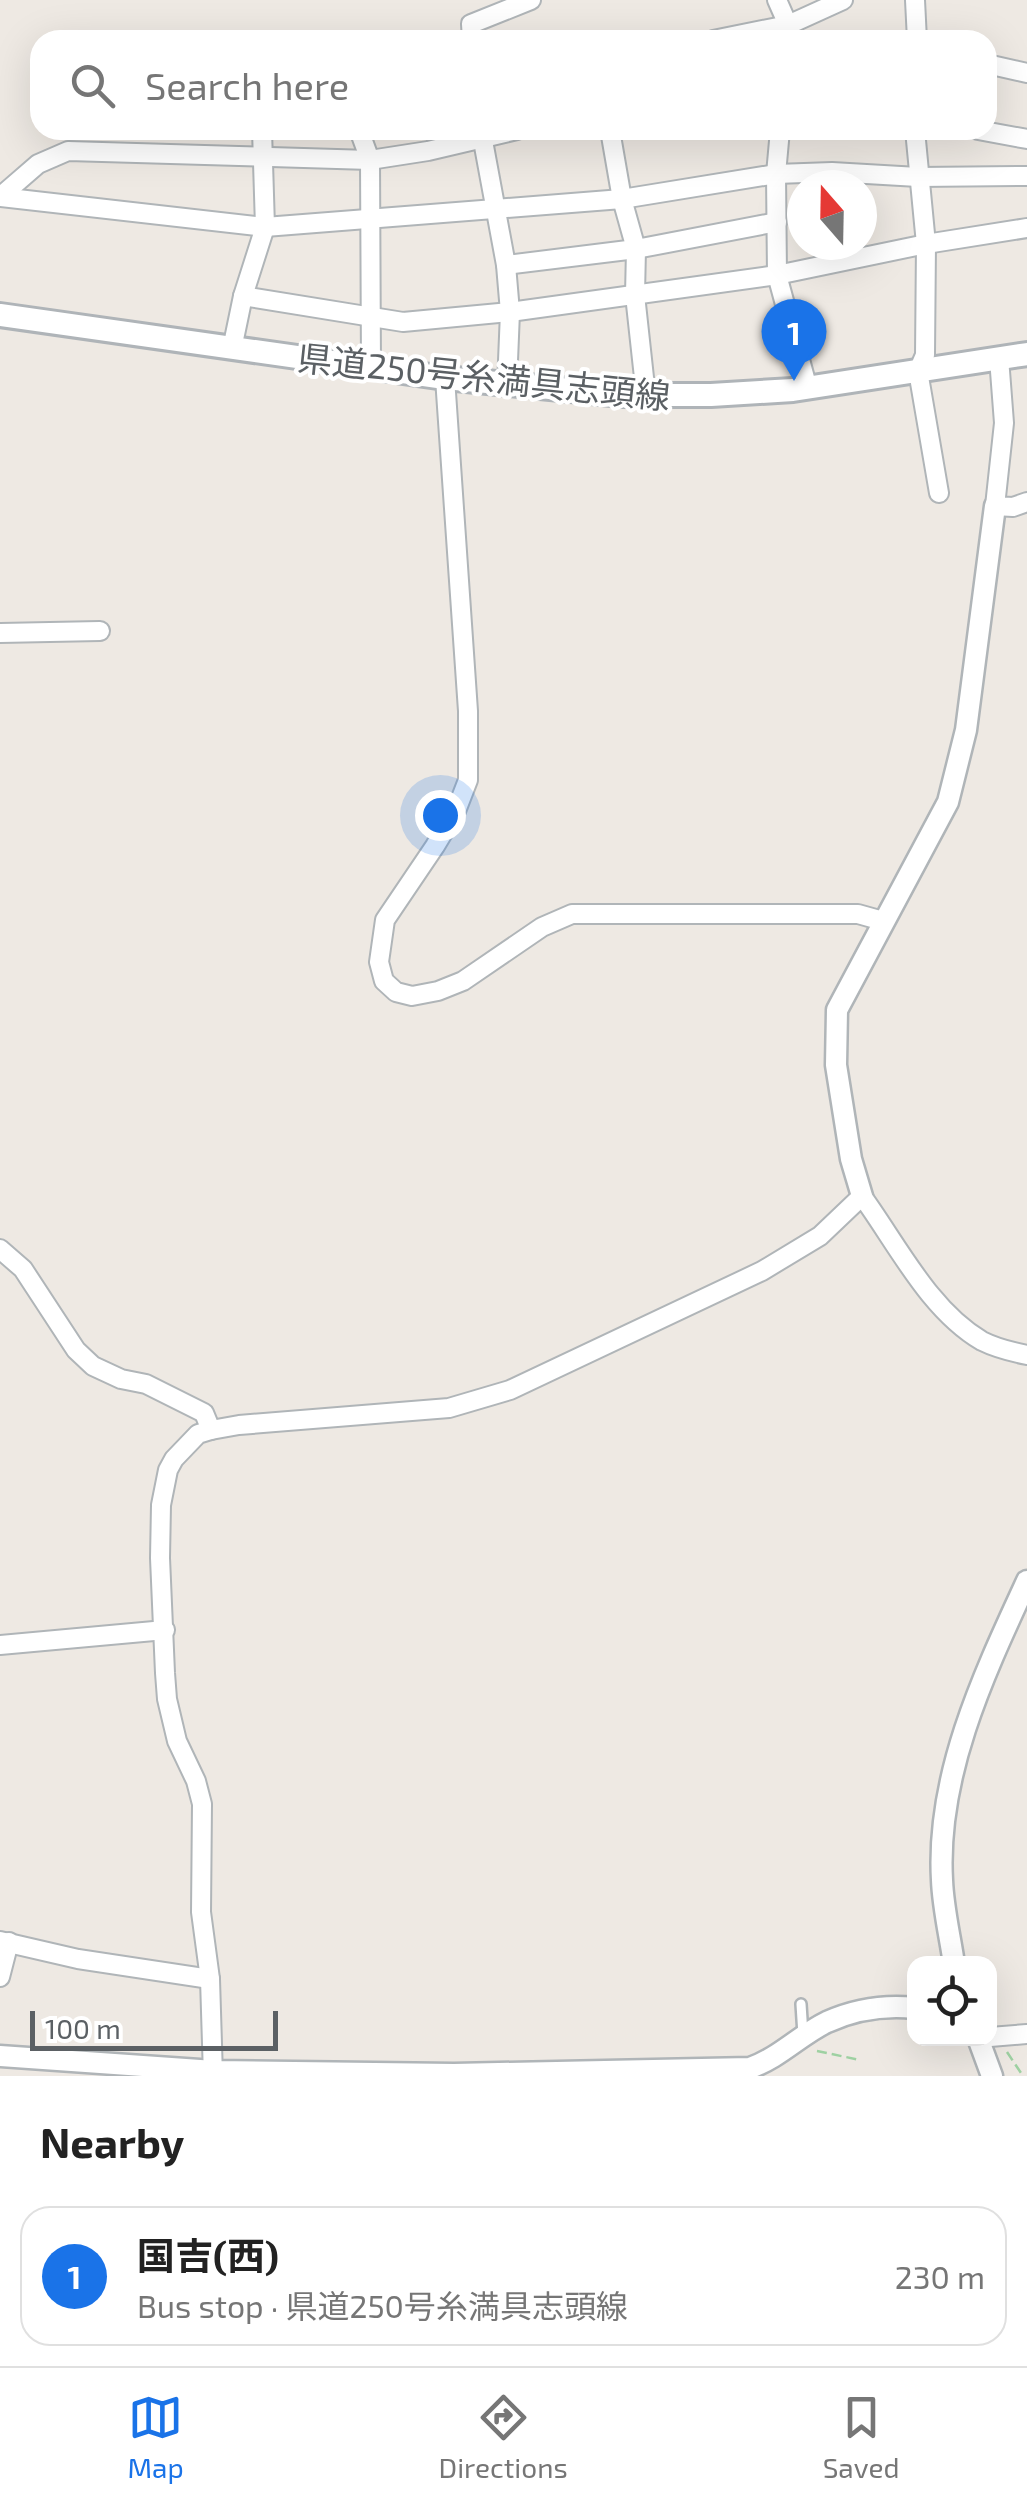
<!DOCTYPE html>
<meta charset="utf-8">
<style>
body{margin:0;font-family:"Exo 2","Noto Sans JP",sans-serif;background:#f2f2f2;color:#222}
.controls{position:absolute;right:30px;bottom:30px;display:grid;overflow:hidden;border-radius:20px;box-shadow:0 10px 40px #0002}
.controls button{width:90px;height:90px;display:grid;place-items:center;padding:0;border:0;border-bottom:2px solid #e0e0e0;background:#fff;color:#222;font:50px sans-serif}
.compass{position:absolute;left:787px;top:170px;width:90px;height:90px;border-radius:50%;background:#fff;box-shadow:0 10px 40px #0002;rotate:340deg}
.scale{position:absolute;left:30px;bottom:25px;width:248px;box-sizing:border-box;padding-left:10px;border:5px solid #5b6064;border-top:0;font-size:28px;line-height:35px;white-space:nowrap;color:#5b6064;-webkit-text-stroke:8px #fff;paint-order:stroke}
.you{position:absolute;left:440px;top:815px;width:35px;height:35px;margin:-25px;border:8px solid #fff;border-radius:50%;background:#1a73e8;box-shadow:0 0 0 15px #1a73e833}
.badge{display:grid;place-items:center;width:65px;height:65px;border-radius:50%;background:#1a73e8;color:#fff;font-size:32px;font-weight:700}
.pin{position:absolute;translate:-50% -82px;filter:drop-shadow(0 2px 5px #0008)}
.pin::after{content:'';position:absolute;top:52px;width:35px;height:30px;background:inherit;clip-path:polygon(0 0,100% 0,50% 100%)}
.list{margin:0;padding:0;list-style:none}
h2{display:flex;justify-content:space-between;align-items:center;height:130px;margin:0;padding:0 40px;font-size:42px}
h2 small{font-size:32px;font-weight:400;color:#767676}
.list li{display:grid;grid-template-columns:65px 1fr auto;gap:30px;align-items:center;box-sizing:border-box;height:140px;margin:0 20px 20px;padding:0 20px;border:2px solid #e0e0e0;border-radius:30px}
.list b{display:block;font-size:38px;white-space:nowrap}
.list p{margin:0;font-size:32px;white-space:nowrap;color:#767676}
.list em{font-size:32px;font-style:normal;color:#767676}
.icon{flex:none;width:55px;height:55px;fill:none;stroke:currentColor;stroke-width:2;stroke-linecap:round;stroke-linejoin:round}
.map{position:relative;flex:none;width:1027px;height:2076px;overflow:hidden}
.search{position:absolute;background:#fff;box-shadow:0 10px 40px #0002;left:30px;right:30px;top:30px;height:110px;display:flex;align-items:center;gap:25px;box-sizing:border-box;padding:0 35px;border-radius:30px;color:#767676;font-size:38px}
.sheet{height:290px;background:#fff}
nav{display:flex;justify-content:space-around;align-items:center;box-sizing:border-box;height:140px;border-top:2px solid #e0e0e0;background:#fff;font-size:28px;color:#767676}
nav a{display:grid;justify-items:center;gap:5px}
nav .on{color:#1a73e8}
.map>svg:first-child{display:block}
.lines{fill:none;stroke-linecap:round;stroke-linejoin:round}
.service-casing{stroke:#b0b5b8;stroke-width:14}
.minor-casing{stroke:#b0b5b8;stroke-width:22}
.tertiary-casing{stroke:#b0b5b8;stroke-width:25}
.secondary-casing{stroke:#afb4b8;stroke-width:28}
.path{stroke:#9ed1a2;stroke-width:2.5;stroke-dasharray:10 5;stroke-linecap:butt}
.service{stroke:#fff;stroke-width:9}
.minor{stroke:#fff;stroke-width:18}
.tertiary{stroke:#fff;stroke-width:20}
.secondary{stroke:#fff;stroke-width:22}
.labels{text-anchor:middle;dominant-baseline:central;stroke-width:8;stroke-linejoin:round;paint-order:stroke}
.street-label{font-size:35px;fill:#5b6064;stroke:#fff}
</style>
<div class="map">
<svg width="1027" height="2076" viewBox="0 0 1027 2076">
<rect width="100%" height="100%" fill="#eee9e3"/>
<g class="lines">
<!-- service casing -->
<g class="service-casing">
<polyline id="service" points="801,2004 803,2035"/>
</g>
<!-- minor casing -->
<g class="minor-casing">
<g id="minor">
<polyline points="777,0 788,25 787,40"/>
<polyline points="915,0 917,40"/>
<polyline points="472,40 471,24 531,0"/>
<polyline points="713,40 788,25 843,0"/>
<polyline points="987,64 1027,73"/>
<polyline points="359,130 370,160 371,368"/>
<polyline points="481,130 506,265 510,312 507,385"/>
<polyline points="610,130 622,199 636,249 635,295 646,396"/>
<polyline points="780,130 776,174 777,275 808,389"/>
<polyline points="915,130 926,244 925,355 918,371 939,493"/>
<polyline points="978,130 1027,139"/>
<polyline points="0,197 265,227 622,199 776,174 832,172 918,177 1027,176"/>
<polyline points="0,197 38,164 68,151 370,160 428,151 517,130"/>
<polyline points="506,265 636,249 777,222"/>
<polyline points="243,296 403,322 510,312 777,275 926,244 1027,228"/>
<polyline points="232,349 243,296 265,227 262,130"/>
<polyline points="999,358 1004,423 995,506 1013,507 1027,502"/>
<polyline points="445,378 468,711 468,780 456,811 435,846 385,920 379,962 384,981 396,992 412,996 438,991 463,981 542,927 572,914 858,914 883,921"/>
<polyline points="0,633 100,631"/>
<polyline points="0,1249 23,1269 76,1350 93,1366 121,1379 146,1384 204,1413 211,1430"/>
<polyline points="0,1645 165,1630"/>
<polyline points="0,1941 78,1959 210,1979"/>
<polyline points="0,1977 9,1942"/>
<polyline points="990,2037 1027,2034"/>
<path d="M 213,2076 L 210,1979 L 201,1912 L 202,1804 L 196,1781 L 177,1741 L 167,1699 L 165,1673 L 160,1558 L 161,1505 L 168,1470 L 174,1459 L 198,1434 L 211,1430 L 239,1425 L 449,1408 L 510,1390 L 762,1271 L 820,1236 L 862,1196 C 897,1244 929,1310 982,1341 C 996,1348 1012,1352 1027,1355"/>
</g>
</g>
<!-- tertiary casing -->
<g class="tertiary-casing">
<g id="tertiary">
<polyline points="862,1196 851,1159 836,1065 837,1010 948,802 966,730 995,506"/>
<path d="M 954,1964 C 950,1936 943,1908 942,1880 C 936,1775 984,1674 1027,1581"/>
<polyline points="978,2038 992,2076"/>
<path d="M 0,2056 L 214,2071 L 454,2074 L 750,2068 C 779,2058 800,2035 827,2022 C 854,2010 885,2005 914,2008"/>
</g>
</g>
<!-- secondary casing -->
<g class="secondary-casing">
<polyline id="secondary" points="0,315 445,378 622,395 711,395 793,390 1027,354"/>
</g>
<!-- path -->
<g class="path">
<polyline points="817,2051 860,2060"/>
<polyline points="1007,2052 1023,2076"/>
</g>
<!-- service -->
<use href="#service" class="service"/>
<!-- minor -->
<use href="#minor" class="minor"/>
<!-- tertiary -->
<use href="#tertiary" class="tertiary"/>
<!-- secondary -->
<use href="#secondary" class="secondary"/>
</g>
<g class="labels">
<!-- street labels -->
<g class="street-label">
<text transform="translate(484 376) rotate(6)">県道250号糸満具志頭線</text>
</g>
</g>
</svg>
<div class="controls">
<button><svg class="icon" aria-label="locate" viewBox="0 0 24 24"><circle cx="12" cy="12" r="6"/><path d="M12 2v4M12 18v4M2 12h4M18 12h4"/></svg></button>
</div>
<svg class="compass" viewBox="-18 -18 36 36"><path d="M0-13l5 13h-10z" fill="#e53935"/><path d="M0 13l5-13h-10z" fill="#767676"/></svg>
<div class="scale">100 m</div>
<div class="you"></div>
<div class="pin badge" style="left:794px;top:381px">1</div>
<div class="search"><svg class="icon" aria-label="search" viewBox="0 0 24 24"><circle cx="10" cy="10" r="6"/><path d="M15 15l6 6"/></svg>Search here</div>
</div>
<section class="sheet">
<h2>Nearby<small></small></h2>
<ul class="list">
<li><span class="badge">1</span><div><b>国吉(西)</b><p>Bus stop · 県道250号糸満具志頭線</p></div><em>230 m</em></li>
</ul>
</section>
<nav>
<a class="on"><svg class="icon" aria-label="map" viewBox="0 0 24 24"><path d="M3 6l6-2 6 2 6-2v14l-6 2-6-2-6 2zM9 4v14M15 6v14"/></svg>Map</a>
<a><svg class="icon" aria-label="directions" viewBox="0 0 24 24"><path d="M12 3l9 9-9 9-9-9zM9 14v-3h6M13 9l2 2-2 2"/></svg>Directions</a>
<a><svg class="icon" aria-label="saved" viewBox="0 0 24 24"><path d="M7 4h10v16l-5-4-5 4z"/></svg>Saved</a>
</nav>
